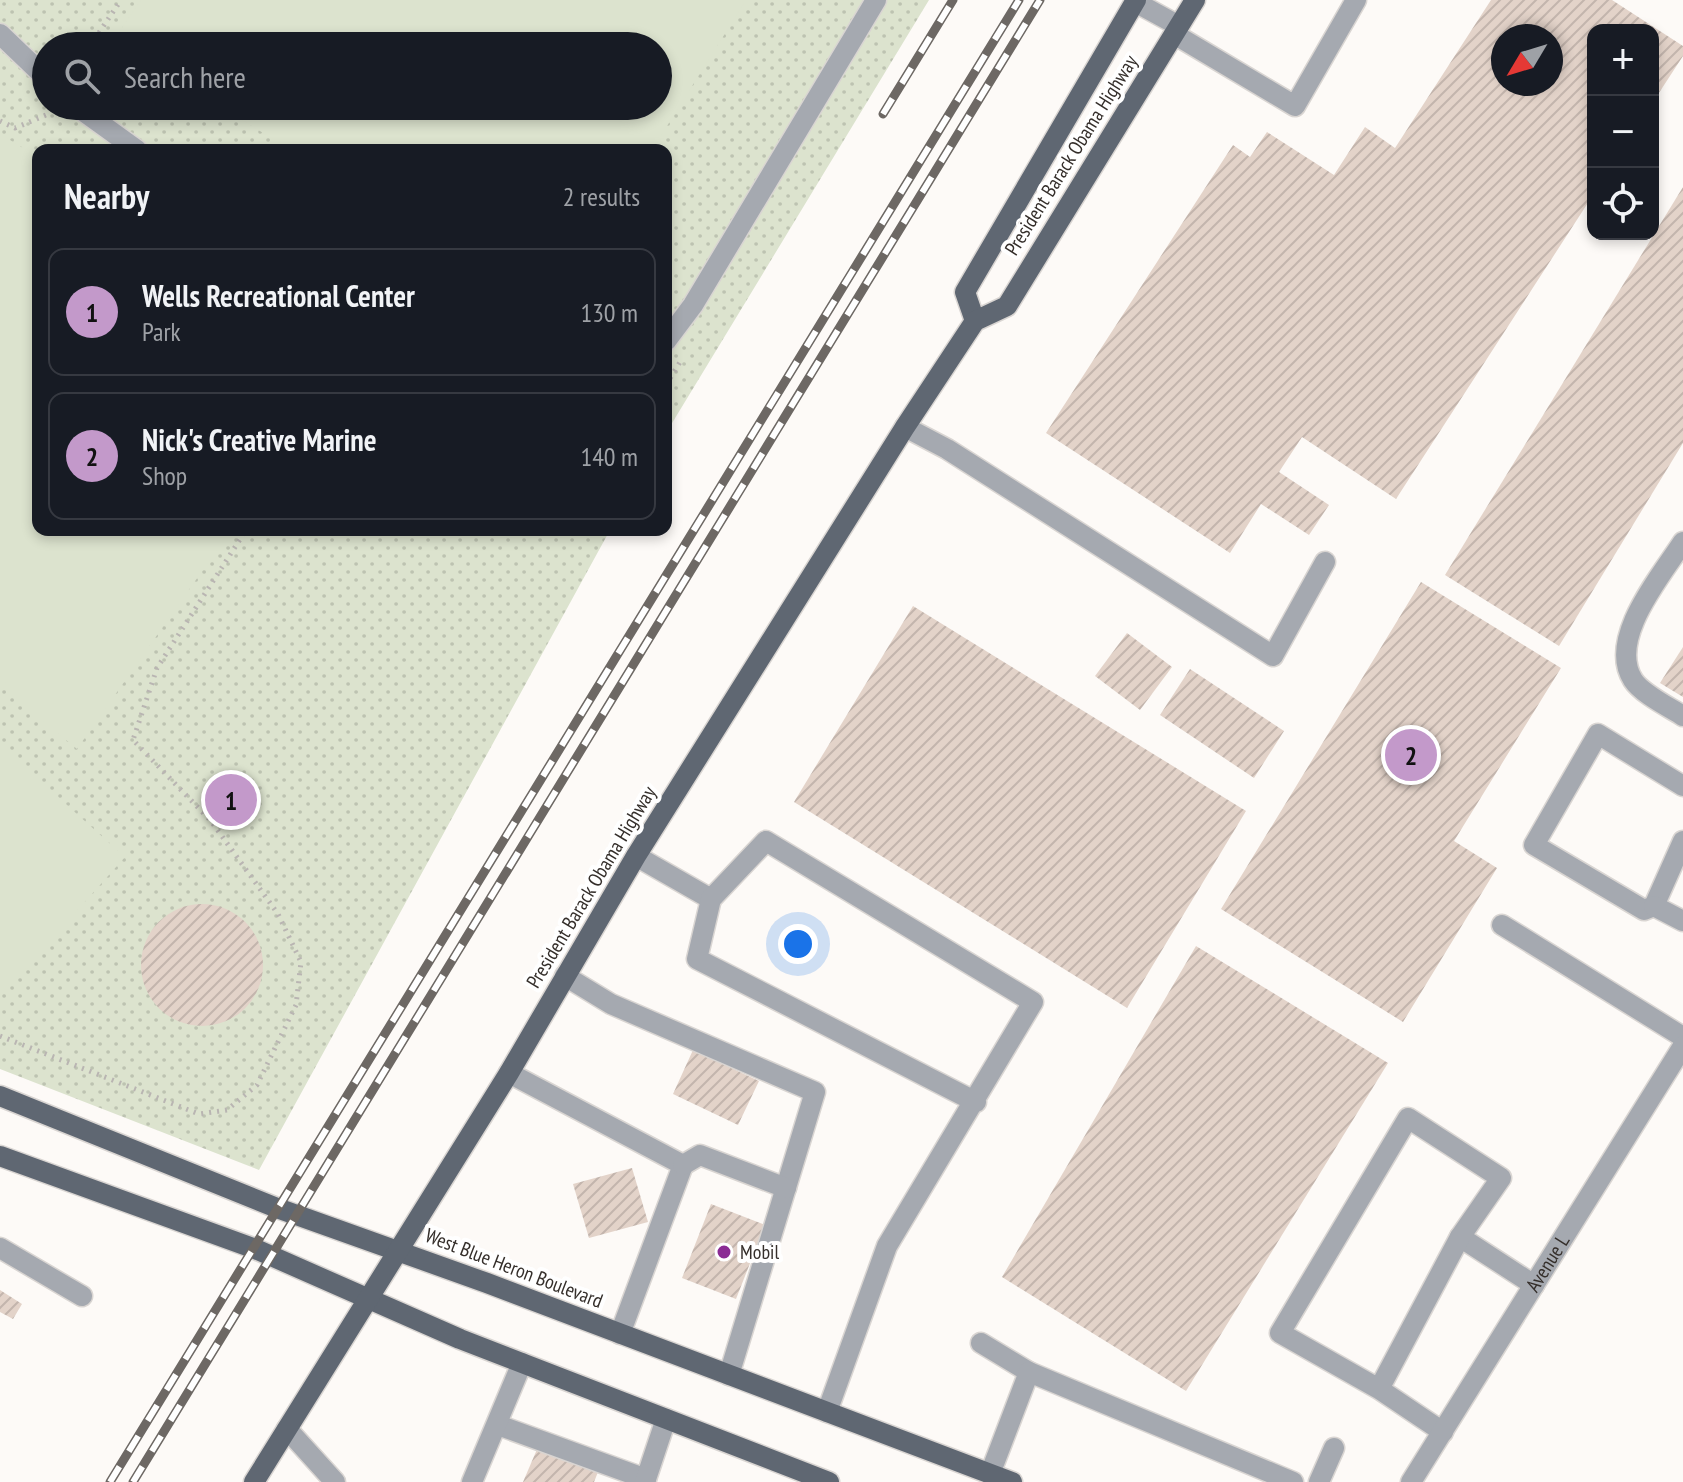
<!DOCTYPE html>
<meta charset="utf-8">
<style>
body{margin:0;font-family:"PT Sans Narrow",sans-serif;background:#20242c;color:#f1f3f6}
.controls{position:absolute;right:24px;top:24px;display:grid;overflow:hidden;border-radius:16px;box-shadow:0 4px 12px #0003}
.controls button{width:72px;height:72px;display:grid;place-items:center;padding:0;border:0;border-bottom:2px solid #363941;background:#171b24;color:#f1f3f6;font:40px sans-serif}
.compass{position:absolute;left:1491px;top:24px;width:72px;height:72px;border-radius:50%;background:#171b24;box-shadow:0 4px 12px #0003;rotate:232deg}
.you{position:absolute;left:798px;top:944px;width:28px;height:28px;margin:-20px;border:6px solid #fff;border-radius:50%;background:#1a73e8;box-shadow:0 0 0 12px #1a73e833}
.badge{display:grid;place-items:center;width:52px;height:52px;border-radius:50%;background:#c399ca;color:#111;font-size:26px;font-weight:700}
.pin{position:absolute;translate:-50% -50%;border:4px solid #fff;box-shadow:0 2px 8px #0006}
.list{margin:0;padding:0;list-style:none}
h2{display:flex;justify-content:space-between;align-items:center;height:104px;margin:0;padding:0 32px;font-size:34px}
h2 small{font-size:26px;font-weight:400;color:#9ea1a6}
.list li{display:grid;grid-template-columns:52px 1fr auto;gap:24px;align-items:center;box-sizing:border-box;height:128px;margin:0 16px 16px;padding:0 16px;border:2px solid #363941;border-radius:16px}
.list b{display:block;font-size:30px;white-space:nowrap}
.list p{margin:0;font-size:26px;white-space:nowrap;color:#9ea1a6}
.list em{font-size:26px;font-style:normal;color:#9ea1a6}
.icon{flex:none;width:44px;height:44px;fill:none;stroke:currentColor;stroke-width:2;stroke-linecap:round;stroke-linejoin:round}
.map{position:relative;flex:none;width:1683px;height:1482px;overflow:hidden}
.search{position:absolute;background:#171b24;box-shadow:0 4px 12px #0003;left:32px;top:32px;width:640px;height:88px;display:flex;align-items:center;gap:20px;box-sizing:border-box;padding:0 28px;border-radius:44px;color:#9ea1a6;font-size:30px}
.panel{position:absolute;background:#171b24;box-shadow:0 4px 12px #0003;left:32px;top:144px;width:640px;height:392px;border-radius:16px}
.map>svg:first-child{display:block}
.green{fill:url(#green-dots);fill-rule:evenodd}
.pitch{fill:#dce3ce}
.building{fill:url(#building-hatch);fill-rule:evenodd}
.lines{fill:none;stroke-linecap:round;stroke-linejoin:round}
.minor-casing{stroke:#d9d5d2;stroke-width:23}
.major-casing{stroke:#d9d5d2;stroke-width:23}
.path{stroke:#b9b5b2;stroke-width:5;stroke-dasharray:2 6;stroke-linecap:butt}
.minor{stroke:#a5a9b0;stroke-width:20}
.major{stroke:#5f6772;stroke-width:20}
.rail-casing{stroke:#6d6864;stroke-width:9}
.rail{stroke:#fff;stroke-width:6;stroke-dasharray:18;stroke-linecap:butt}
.poi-dot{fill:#8b2b94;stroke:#fff;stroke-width:3}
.labels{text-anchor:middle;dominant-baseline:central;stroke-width:8;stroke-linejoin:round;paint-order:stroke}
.street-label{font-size:20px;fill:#352f2b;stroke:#fff}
.poi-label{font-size:20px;fill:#352f2b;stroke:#fff;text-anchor:start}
</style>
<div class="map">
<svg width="1683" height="1482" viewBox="0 0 1683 1482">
<defs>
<pattern id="green-dots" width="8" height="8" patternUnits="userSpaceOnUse" patternTransform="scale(2)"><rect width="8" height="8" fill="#dce3ce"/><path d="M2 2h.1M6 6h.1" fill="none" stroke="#bdc3b1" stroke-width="1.8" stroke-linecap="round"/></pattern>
<pattern id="building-hatch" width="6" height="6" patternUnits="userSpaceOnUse" patternTransform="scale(2)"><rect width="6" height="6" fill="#e3d3c9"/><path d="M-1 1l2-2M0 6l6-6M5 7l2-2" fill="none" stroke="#c3b5ad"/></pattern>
</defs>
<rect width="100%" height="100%" fill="#fdfaf7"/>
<!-- green -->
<path class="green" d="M 0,0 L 929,0 L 666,433 L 666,150 L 38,150 L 38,530 L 610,530 L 259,1170 L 0,1069 ZM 46,46 L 658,46 L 658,106 L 46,106 Z"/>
<!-- pitch -->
<g class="pitch">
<polygon points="141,0 746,0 652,150 290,150 220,106 658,106 658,46 125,46 114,39"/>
<polygon points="0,134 38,157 38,530 231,530 77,749 27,708 0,676"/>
<polygon points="0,745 125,857 0,997"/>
</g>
<!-- building -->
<g class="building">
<path d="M 1491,0 L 1612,0 L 1683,46 L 1683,56 L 1653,102 L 1653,30 L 1593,30 L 1593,195 L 1396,499 L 1302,437 L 1279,472 L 1329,505 L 1309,535 L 1261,504 L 1230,553 L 1046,433 L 1233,145 L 1250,157 L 1267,132 L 1334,175 L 1365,127 L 1395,148 ZM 1503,36 L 1551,36 L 1551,84 L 1503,84 Z"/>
<polygon points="1683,187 1683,443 1559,646 1445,575"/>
<polygon points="1421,582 1561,668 1454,841 1497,868 1403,1022 1221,909"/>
<polygon points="913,606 1246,811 1127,1008 794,802"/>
<polygon points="1127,633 1172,667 1140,710 1095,676"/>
<polygon points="1683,647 1683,697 1660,683"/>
<polygon points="1190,669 1284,731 1254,778 1160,715"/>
<circle cx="202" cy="965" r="61"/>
<polygon points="1196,946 1388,1063 1186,1391 1002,1277"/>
<polygon points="693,1050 759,1081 738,1125 673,1094"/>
<polygon points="632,1168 648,1222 589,1238 573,1184"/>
<polygon points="711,1204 765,1225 736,1299 682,1278"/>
<polygon points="0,1290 22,1304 13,1319 0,1312"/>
<polygon points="538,1447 598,1472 594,1482 523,1482"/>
</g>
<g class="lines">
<!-- minor casing -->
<g class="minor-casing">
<g id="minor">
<polyline points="1135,2 1179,26"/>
<polyline points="0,34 46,78"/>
<polyline points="1174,34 1295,106 1356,0"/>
<polyline points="76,106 137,150"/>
<polyline points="666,341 693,305 876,0"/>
<polyline points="905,427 947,449 1273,656 1325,562"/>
<path d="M 1683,542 C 1661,576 1607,639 1633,680 C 1642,694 1669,707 1683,716"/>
<polyline points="1683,786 1598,734 1534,845 1644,910 1654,906 1683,841"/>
<polyline points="636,856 711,899"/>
<polyline points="1654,906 1683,921"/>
<polyline points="1502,925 1683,1037"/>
<polyline points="565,976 611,1004 815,1092 729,1375"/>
<polyline points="509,1073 683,1165 620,1334"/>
<polyline points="683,1165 700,1155 786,1188"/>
<polyline points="1460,1237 1534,1285"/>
<polyline points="0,1248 82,1296"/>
<polyline points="981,1343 1029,1372"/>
<polyline points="1379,1389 1280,1333 1408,1118 1501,1178 1460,1237 1379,1389 1443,1432"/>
<polyline points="827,1412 887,1246 1033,1002 766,841 711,899 697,959 976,1102"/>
<polyline points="498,1425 646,1479"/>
<polyline points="287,1429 335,1482"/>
<polyline points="990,1474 1029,1372 1293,1482"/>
<polyline points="472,1482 522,1363"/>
<polyline points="645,1482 666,1419"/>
<polyline points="1319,1482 1334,1448"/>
<path id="s1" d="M 1411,1482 L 1683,1046"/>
</g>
</g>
<!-- major casing -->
<g class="major-casing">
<g id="major">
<polyline points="975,321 965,292 1136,0"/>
<polyline points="0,1096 277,1208 487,1283 1012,1482"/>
<polyline points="0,1156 253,1248 460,1339 829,1482"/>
<polyline points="254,1482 509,1073 636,856 905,427 975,321 1007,306 1195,0"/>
</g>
</g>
<!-- path -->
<g class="path">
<polyline points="90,46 121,0"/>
<polyline points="0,121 15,128 46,115 51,107"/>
<polyline points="666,385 680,362"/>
<polyline points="0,1036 199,1114 227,1110 257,1085 296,1005 301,962 278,914 211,821 133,740 157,668 246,530"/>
</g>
<!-- minor -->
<use href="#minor" class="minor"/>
<!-- major -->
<use href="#major" class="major"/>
<!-- rail casing -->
<g class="rail-casing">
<g id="rail">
<polyline points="883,114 953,0"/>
<polyline points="110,1482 1019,0"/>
<polyline points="133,1482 1040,0"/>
</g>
</g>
<!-- rail -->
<use href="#rail" class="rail"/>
</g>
<!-- markers -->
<circle class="poi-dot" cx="724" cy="1252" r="8"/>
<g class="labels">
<!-- street labels -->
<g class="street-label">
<text transform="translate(1071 155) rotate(-58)">President Barack Obama Highway</text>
<text transform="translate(591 887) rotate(-59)">President Barack Obama Highway</text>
<text stroke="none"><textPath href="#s1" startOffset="258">Avenue L</textPath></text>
<text transform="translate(514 1268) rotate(21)">West Blue Heron Boulevard</text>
</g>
<!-- poi labels -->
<g class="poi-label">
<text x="740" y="1252">Mobil</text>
</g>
</g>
</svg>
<div class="controls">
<button>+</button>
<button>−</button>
<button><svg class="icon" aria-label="locate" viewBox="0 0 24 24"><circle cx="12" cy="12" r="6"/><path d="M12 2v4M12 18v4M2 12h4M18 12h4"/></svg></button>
</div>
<svg class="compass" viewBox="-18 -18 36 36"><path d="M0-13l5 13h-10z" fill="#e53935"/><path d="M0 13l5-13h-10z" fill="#9ea1a6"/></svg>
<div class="you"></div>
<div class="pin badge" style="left:231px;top:800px">1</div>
<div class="pin badge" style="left:1411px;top:755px">2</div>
<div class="search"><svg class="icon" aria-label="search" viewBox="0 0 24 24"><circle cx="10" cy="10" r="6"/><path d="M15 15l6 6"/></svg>Search here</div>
<section class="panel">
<h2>Nearby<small>2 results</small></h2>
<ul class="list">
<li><span class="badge">1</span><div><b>Wells Recreational Center</b><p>Park</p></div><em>130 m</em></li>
<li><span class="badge">2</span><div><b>Nick's Creative Marine</b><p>Shop</p></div><em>140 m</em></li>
</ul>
</section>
</div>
